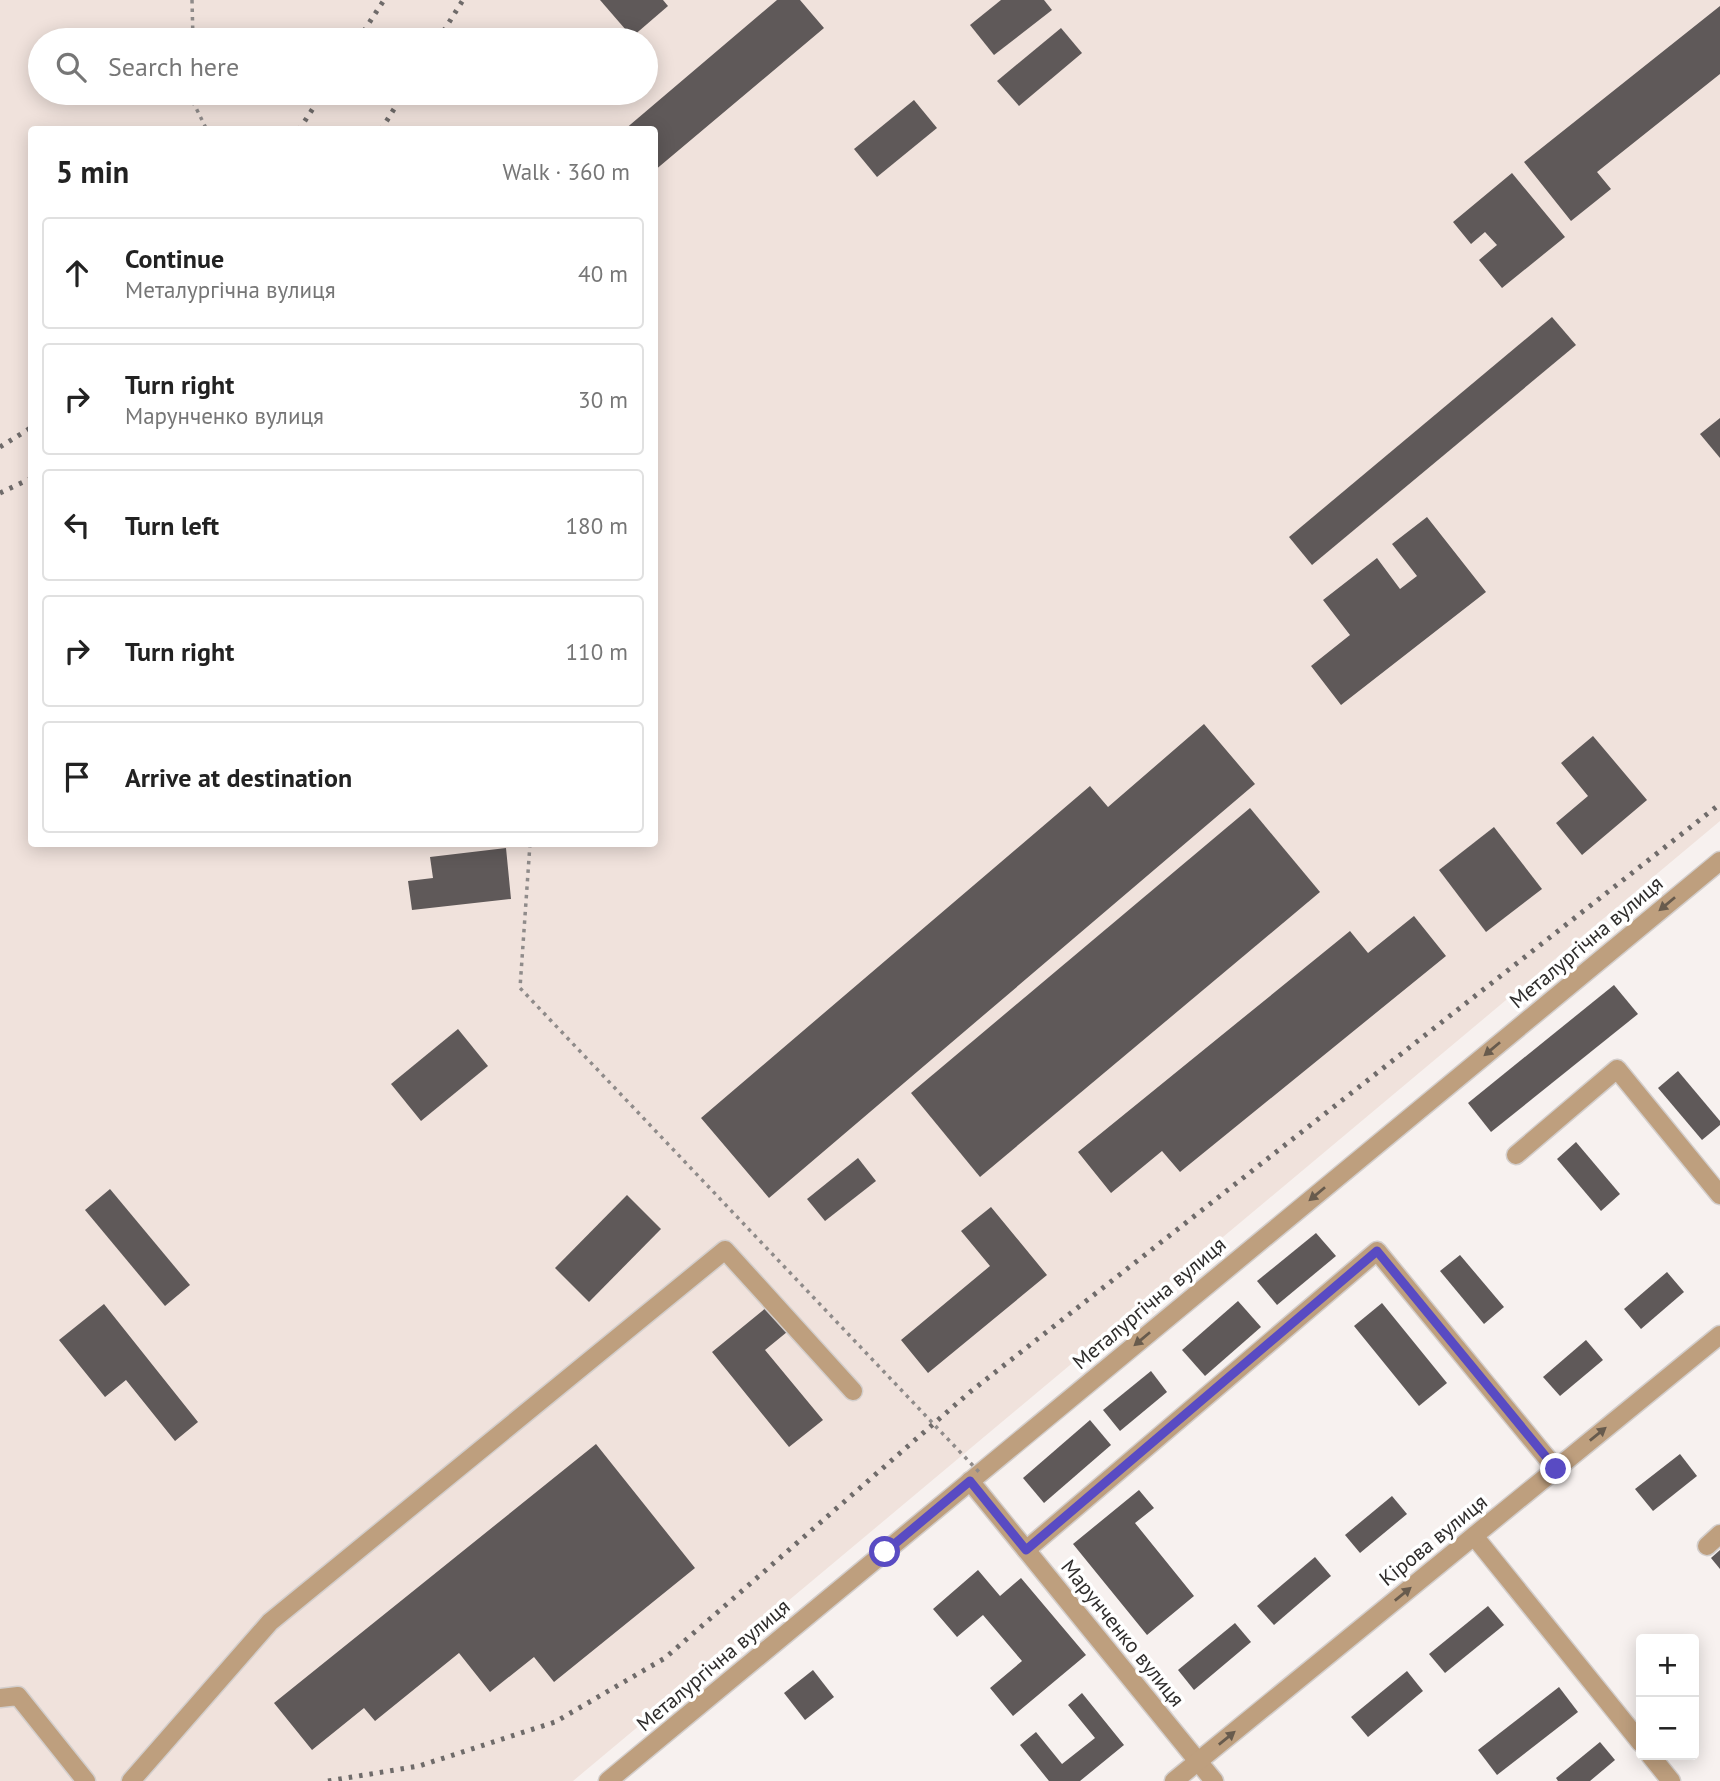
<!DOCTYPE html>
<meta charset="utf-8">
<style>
body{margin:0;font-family:"PT Sans",sans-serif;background:#f6f6f6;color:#222}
.controls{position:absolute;right:21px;bottom:21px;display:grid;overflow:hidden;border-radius:7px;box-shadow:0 4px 18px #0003}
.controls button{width:63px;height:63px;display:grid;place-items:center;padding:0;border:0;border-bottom:2px solid #e0e0e0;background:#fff;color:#222;font:35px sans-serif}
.stop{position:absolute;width:21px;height:21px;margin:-16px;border:5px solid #594bc3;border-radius:50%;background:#fff}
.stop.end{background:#594bc3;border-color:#fff;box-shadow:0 2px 7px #0008}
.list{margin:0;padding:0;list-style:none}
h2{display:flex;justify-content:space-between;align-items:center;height:91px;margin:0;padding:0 28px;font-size:30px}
h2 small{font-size:23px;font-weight:400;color:#767676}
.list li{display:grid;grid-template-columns:46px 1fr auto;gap:21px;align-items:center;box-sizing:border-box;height:112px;margin:0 14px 14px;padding:0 14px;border:2px solid #e0e0e0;border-radius:7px}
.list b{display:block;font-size:26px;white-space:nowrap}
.list p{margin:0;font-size:23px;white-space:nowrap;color:#767676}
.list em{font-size:23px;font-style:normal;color:#767676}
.icon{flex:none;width:38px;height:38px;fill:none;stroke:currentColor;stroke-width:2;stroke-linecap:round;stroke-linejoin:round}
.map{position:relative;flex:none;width:1720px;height:1781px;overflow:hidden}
.search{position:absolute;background:#fff;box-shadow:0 4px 18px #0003;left:28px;top:28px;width:630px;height:77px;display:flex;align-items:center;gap:18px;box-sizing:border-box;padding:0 24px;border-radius:38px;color:#767676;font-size:26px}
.panel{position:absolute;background:#fff;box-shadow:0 4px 18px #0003;left:28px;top:126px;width:630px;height:721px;border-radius:7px}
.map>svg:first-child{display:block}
.built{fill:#f0e2dc;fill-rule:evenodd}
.building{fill:#5f5959}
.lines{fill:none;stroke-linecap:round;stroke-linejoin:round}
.minor-casing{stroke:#d3cecc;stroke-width:21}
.path{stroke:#8f8b8a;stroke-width:3.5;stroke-dasharray:3.5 5;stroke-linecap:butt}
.minor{stroke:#be9f7e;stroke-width:18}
.rail{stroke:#6f6b6a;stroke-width:5;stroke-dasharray:3.5 7;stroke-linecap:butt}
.path-bridge{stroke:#8f8b8a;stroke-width:3.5;stroke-dasharray:3.5 5;stroke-linecap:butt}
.oneway{fill:#685b4d}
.route{stroke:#594bc3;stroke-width:9}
.labels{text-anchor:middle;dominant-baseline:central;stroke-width:7;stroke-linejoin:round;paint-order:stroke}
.street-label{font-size:21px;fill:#2f2d2c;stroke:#fff}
</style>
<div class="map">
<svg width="1720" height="1781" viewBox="0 0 1720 1781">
<rect width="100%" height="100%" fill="#f7f1ef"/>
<!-- built -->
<path class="built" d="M 0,0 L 1720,0 L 1720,821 L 573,1781 L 0,1781 ZM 40,40 L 646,40 L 646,93 L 40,93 ZM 32,130 L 654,130 L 654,844 L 32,844 Z"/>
<!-- building -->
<g class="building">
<polygon points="600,0 663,0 668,6 632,37"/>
<polygon points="777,0 800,0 824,28 654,171 654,130 624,130"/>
<polygon points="1001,0 1044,0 1052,10 994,55 970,25"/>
<polygon points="1720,6 1720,74 1597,172 1611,189 1571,221 1524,162"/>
<polygon points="1061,28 1082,53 1019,106 997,81"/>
<polygon points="914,100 937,128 877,177 854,149"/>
<polygon points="1512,173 1565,237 1502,288 1479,260 1497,245 1485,232 1471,244 1453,222"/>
<polygon points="1552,317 1576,345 1312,565 1289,537"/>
<polygon points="1720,418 1720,458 1700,434"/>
<polygon points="1427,517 1486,592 1341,705 1311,666 1350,635 1323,600 1377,558 1400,589 1417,576 1392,544"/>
<polygon points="1204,724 1255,784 769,1198 701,1118 1090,786 1108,807"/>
<polygon points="1593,736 1647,800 1582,855 1556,823 1588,796 1561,763"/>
<polygon points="1250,808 1320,892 980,1177 911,1093"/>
<polygon points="1494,827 1542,889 1486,932 1439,870"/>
<polygon points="506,848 511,899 412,910 408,881 433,878 430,857"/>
<polygon points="1414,916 1446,956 1180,1172 1162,1151 1111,1193 1078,1152 1350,931 1368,953"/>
<polygon points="1614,985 1638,1014 1491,1132 1468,1103"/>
<polygon points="458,1029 488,1066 421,1121 391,1084"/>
<polygon points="1678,1071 1720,1121 1720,1125 1702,1140 1658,1088"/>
<polygon points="1576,1142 1620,1194 1601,1211 1557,1159"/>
<polygon points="858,1158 876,1181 825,1221 807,1199"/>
<polygon points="110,1189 190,1285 165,1306 85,1210"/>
<polygon points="627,1195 661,1229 589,1302 555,1268"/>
<polygon points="991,1207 1047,1275 928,1373 901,1340 990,1266 961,1231"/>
<polygon points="1316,1233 1336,1256 1277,1305 1257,1281"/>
<polygon points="1460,1255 1504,1307 1484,1324 1440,1271"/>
<polygon points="1667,1272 1684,1292 1641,1329 1624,1309"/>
<polygon points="1238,1301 1261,1327 1205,1376 1182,1350"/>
<polygon points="1382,1303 1447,1383 1419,1406 1354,1326"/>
<polygon points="104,1304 198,1422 175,1441 126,1380 105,1397 59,1340"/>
<polygon points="767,1307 787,1332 765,1350 823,1420 789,1447 712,1352"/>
<polygon points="1586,1340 1603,1360 1560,1396 1543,1377"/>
<polygon points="1151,1371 1167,1392 1120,1431 1103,1410"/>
<polygon points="1090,1420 1111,1445 1044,1503 1023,1478"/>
<polygon points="596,1444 695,1568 554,1682 534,1657 490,1692 459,1653 375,1721 364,1708 312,1750 274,1703"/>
<polygon points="1680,1454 1697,1476 1653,1511 1635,1489"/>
<polygon points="1139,1490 1154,1508 1135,1523 1194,1596 1147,1635 1073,1544"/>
<polygon points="1392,1496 1407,1514 1360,1553 1345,1535"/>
<polygon points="1720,1550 1720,1569 1711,1558"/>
<polygon points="1315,1557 1331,1576 1274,1625 1257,1606"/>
<polygon points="978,1570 1000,1596 1021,1578 1086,1655 1013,1716 990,1688 1022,1661 983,1615 957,1637 933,1609"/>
<polygon points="1488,1606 1504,1625 1445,1673 1429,1654"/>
<polygon points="1235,1623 1251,1642 1194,1690 1178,1670"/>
<polygon points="813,1670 834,1697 805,1720 784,1693"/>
<polygon points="1407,1671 1423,1691 1368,1737 1351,1717"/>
<polygon points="1559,1687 1578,1712 1497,1775 1478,1750"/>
<polygon points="1082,1693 1124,1745 1080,1781 1049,1781 1020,1745 1036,1732 1062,1764 1095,1738 1068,1705"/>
<polygon points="1600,1742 1615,1760 1590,1781 1558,1781 1556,1778"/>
</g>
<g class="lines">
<!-- minor casing -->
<g class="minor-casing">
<g id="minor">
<polyline points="1516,1155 1617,1069 1720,1195"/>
<polyline points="970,1481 1214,1781"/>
<polyline points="1474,1536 1641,1743"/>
<polyline points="1707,1546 1720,1534"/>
<polyline points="1026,1550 1377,1251 1556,1469"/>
<polyline points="0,1698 18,1696 86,1781"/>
<polyline points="1650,1755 1671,1781"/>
<polyline points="131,1781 270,1622 725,1250 853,1391"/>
<polyline points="608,1781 1720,861"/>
<polyline points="1174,1781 1720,1335"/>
</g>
</g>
<!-- path -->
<g class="path">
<polyline points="192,0 193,40"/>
<polyline points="193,93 194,104 207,130"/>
</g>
<!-- minor -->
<use href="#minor" class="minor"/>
<!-- rail -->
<g class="rail">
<polyline points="358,40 384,0"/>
<polyline points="438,40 463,0"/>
<polyline points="299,130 323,93"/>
<polyline points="381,130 404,93"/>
<polyline points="0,447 32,427"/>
<polyline points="0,493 32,478"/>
<polyline points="328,1781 419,1766 555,1722 665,1658 970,1392 1720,804"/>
</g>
<!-- path-bridge -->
<polyline class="path-bridge" points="530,844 520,988 980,1473"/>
</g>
<!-- one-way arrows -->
<defs><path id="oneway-solid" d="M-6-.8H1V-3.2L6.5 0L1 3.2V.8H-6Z" transform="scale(1.75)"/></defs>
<g class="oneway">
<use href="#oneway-solid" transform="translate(1667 904) rotate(140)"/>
<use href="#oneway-solid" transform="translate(1492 1049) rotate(140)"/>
<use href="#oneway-solid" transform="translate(1317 1194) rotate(140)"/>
<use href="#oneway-solid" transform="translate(1142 1339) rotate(140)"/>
<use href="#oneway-solid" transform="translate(1598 1434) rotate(-39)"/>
<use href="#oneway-solid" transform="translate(1403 1594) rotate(-39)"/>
<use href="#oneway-solid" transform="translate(1227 1738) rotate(-39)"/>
</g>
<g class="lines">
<!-- route -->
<polyline class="route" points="885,1552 970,1481 1026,1550 1377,1251 1556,1469"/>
</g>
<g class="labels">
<!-- street labels -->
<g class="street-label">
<text transform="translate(1586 942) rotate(-40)">Металургічна вулиця</text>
<text transform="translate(1149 1303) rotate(-40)">Металургічна вулиця</text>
<text transform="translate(1433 1540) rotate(-39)">Кірова вулиця</text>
<text transform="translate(1123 1633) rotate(51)">Марунченко вулиця</text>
<text transform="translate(713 1665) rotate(-40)">Металургічна вулиця</text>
</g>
</g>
</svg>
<div class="controls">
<button>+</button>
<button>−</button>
</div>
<div class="stop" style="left:885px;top:1552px"></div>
<div class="stop end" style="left:1556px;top:1469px"></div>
<div class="search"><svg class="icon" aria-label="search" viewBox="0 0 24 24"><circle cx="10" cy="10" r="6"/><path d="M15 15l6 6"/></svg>Search here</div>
<section class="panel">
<h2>5 min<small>Walk · 360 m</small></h2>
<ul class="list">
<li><svg class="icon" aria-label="ahead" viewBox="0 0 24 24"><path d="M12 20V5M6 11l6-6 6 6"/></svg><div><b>Continue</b><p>Металургічна вулиця</p></div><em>40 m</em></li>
<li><svg class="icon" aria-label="right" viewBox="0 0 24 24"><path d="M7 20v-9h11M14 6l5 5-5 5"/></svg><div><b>Turn right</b><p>Марунченко вулиця</p></div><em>30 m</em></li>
<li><svg class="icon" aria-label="left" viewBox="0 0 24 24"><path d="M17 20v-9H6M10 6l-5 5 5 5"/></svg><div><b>Turn left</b></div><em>180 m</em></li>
<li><svg class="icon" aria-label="right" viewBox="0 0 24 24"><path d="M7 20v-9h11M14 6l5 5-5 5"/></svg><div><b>Turn right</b></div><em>110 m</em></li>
<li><svg class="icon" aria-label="arrive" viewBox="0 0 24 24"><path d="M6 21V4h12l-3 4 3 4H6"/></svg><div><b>Arrive at destination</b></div></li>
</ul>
</section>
</div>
